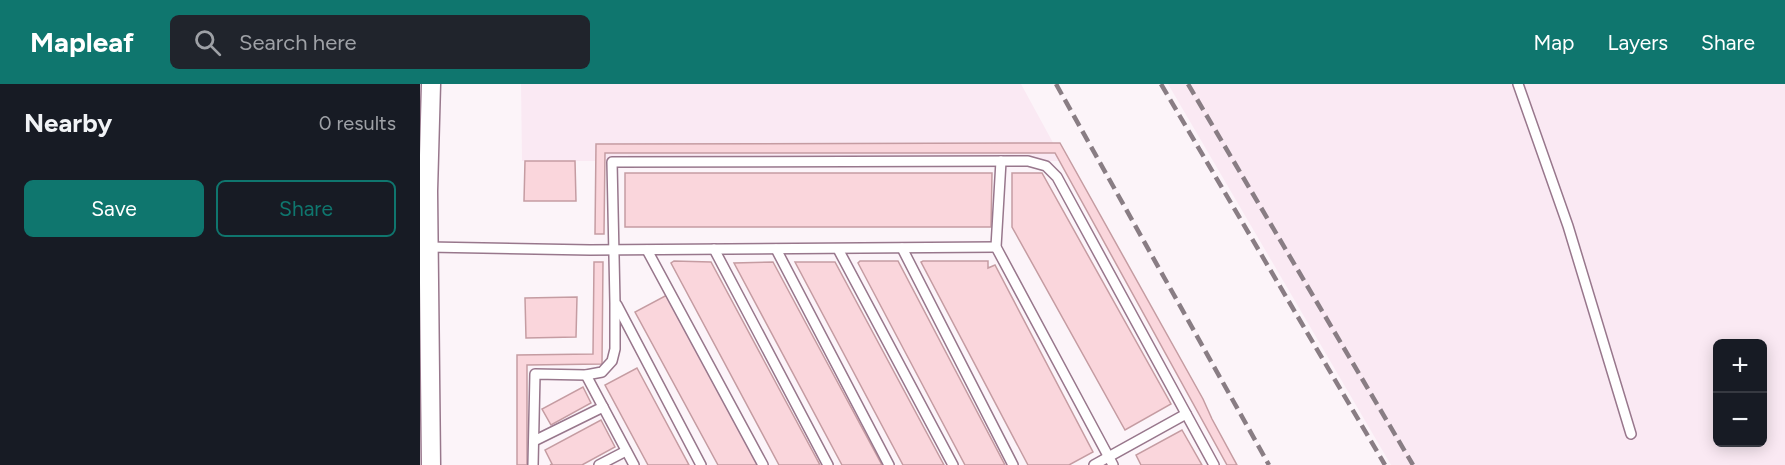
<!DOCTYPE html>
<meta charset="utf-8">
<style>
body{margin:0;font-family:Figtree,sans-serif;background:#20242c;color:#f1f3f6}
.controls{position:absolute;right:18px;bottom:18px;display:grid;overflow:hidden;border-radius:9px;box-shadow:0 3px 15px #0003}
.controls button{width:54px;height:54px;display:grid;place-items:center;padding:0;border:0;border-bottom:2px solid #363941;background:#171b24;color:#f1f3f6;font:30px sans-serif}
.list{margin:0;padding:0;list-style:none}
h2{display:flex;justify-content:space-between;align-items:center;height:78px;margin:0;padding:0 24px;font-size:26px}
h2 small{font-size:20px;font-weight:400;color:#9ea1a6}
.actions{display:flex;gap:12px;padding:18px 24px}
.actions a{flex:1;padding:14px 0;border:2px solid #0f766e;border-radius:9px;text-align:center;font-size:21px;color:#0f766e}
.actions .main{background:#0f766e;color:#fff}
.icon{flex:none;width:33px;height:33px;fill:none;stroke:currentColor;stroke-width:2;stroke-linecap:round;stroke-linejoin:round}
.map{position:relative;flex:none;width:1365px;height:381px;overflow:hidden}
header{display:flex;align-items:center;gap:36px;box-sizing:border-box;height:84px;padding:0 30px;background:#0f766e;color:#fff}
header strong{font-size:28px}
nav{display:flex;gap:33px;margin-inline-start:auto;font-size:21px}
.search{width:420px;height:54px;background:#20242c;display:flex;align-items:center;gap:15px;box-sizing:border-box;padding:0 21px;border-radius:9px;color:#9ea1a6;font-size:22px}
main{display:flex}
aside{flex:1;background:#171b24}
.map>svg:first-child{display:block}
.built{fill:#fae9f3;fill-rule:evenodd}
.building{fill:#fad6dc;stroke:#c59ca2;stroke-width:1.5}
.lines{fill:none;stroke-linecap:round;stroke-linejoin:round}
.lane-casing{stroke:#98778c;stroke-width:12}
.street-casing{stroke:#98778c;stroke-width:21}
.lane{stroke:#fff;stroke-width:9}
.street{stroke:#fff;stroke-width:18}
.rail{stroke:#897d84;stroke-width:4.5;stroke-dasharray:12 6;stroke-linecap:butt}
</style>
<header>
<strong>Mapleaf</strong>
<div class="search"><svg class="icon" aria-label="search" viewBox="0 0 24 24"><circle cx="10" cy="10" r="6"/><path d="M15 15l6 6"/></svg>Search here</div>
<nav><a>Map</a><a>Layers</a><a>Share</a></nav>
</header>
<main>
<aside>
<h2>Nearby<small>0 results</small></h2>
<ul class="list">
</ul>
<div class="actions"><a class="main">Save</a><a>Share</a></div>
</aside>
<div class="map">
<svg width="1365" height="381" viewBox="0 0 1365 381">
<rect width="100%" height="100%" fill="#fcf4f9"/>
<!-- built -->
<g class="built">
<polygon points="101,0 601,0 643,77 102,77"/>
<path d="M 748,0 L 1365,0 L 1365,381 L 971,381 ZM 1298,260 L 1342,260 L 1342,358 L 1298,358 Z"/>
</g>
<!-- building -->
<g class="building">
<polygon points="640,59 783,315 792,335 817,381 807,381 635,69 185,69 184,150 175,150 176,60"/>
<polygon points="105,77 155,77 156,117 104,117"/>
<polygon points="205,89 572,89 571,143 205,143"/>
<polygon points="592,89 622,89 751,320 705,346 592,143"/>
<polygon points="254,177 291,178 400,381 359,381 251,179"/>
<polygon points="440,177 478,177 585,381 545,381 438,179"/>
<polygon points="503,177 568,177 568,184 575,181 673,368 649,381 608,381 501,178"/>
<polygon points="174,178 183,178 182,280 107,281 107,381 97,381 97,271 173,270"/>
<polygon points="353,178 462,381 422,381 314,179"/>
<polygon points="375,178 415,178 524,381 483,381"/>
<polygon points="247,211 339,381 298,381 215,228"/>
<polygon points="157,213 156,253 106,254 105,214"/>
<polygon points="217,284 269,381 228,381 185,301"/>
<polygon points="163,303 171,319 131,341 122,325"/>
<polygon points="181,336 195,363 162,381 130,381 132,380 125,366"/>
<polygon points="762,346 782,381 721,381 716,371"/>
</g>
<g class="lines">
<!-- lane casing -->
<g class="lane-casing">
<g id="lane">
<polyline points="1098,0 1148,142 1211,350"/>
<polyline points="581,77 576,163 693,381"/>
<polyline points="8,163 170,166 576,163"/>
<polyline points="482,164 593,381"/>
<polyline points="294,165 408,381"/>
<polyline points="356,165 469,381"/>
<polyline points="418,165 533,381"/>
<polyline points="227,166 343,381"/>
<polyline points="197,221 281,381"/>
<polyline points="166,291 214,381"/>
<polyline points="114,357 183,323"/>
<polyline points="113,381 115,290 166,291 182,288 192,277 195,265 195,219 192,78 608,77 626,82 637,93 794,381"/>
<polyline points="179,381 206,367"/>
<polyline points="674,381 766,330"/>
</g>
</g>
<!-- street casing -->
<g class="street-casing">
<polyline id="street" points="11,0 8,107 11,381"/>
</g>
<!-- lane -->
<use href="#lane" class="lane"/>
<!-- street -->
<use href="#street" class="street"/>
<!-- rail -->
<g class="rail">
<polyline points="636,0 849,381"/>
<polyline points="741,0 965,381"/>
<polyline points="768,0 993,381"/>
</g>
</g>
</svg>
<div class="controls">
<button>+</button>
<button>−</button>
</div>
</div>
</main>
